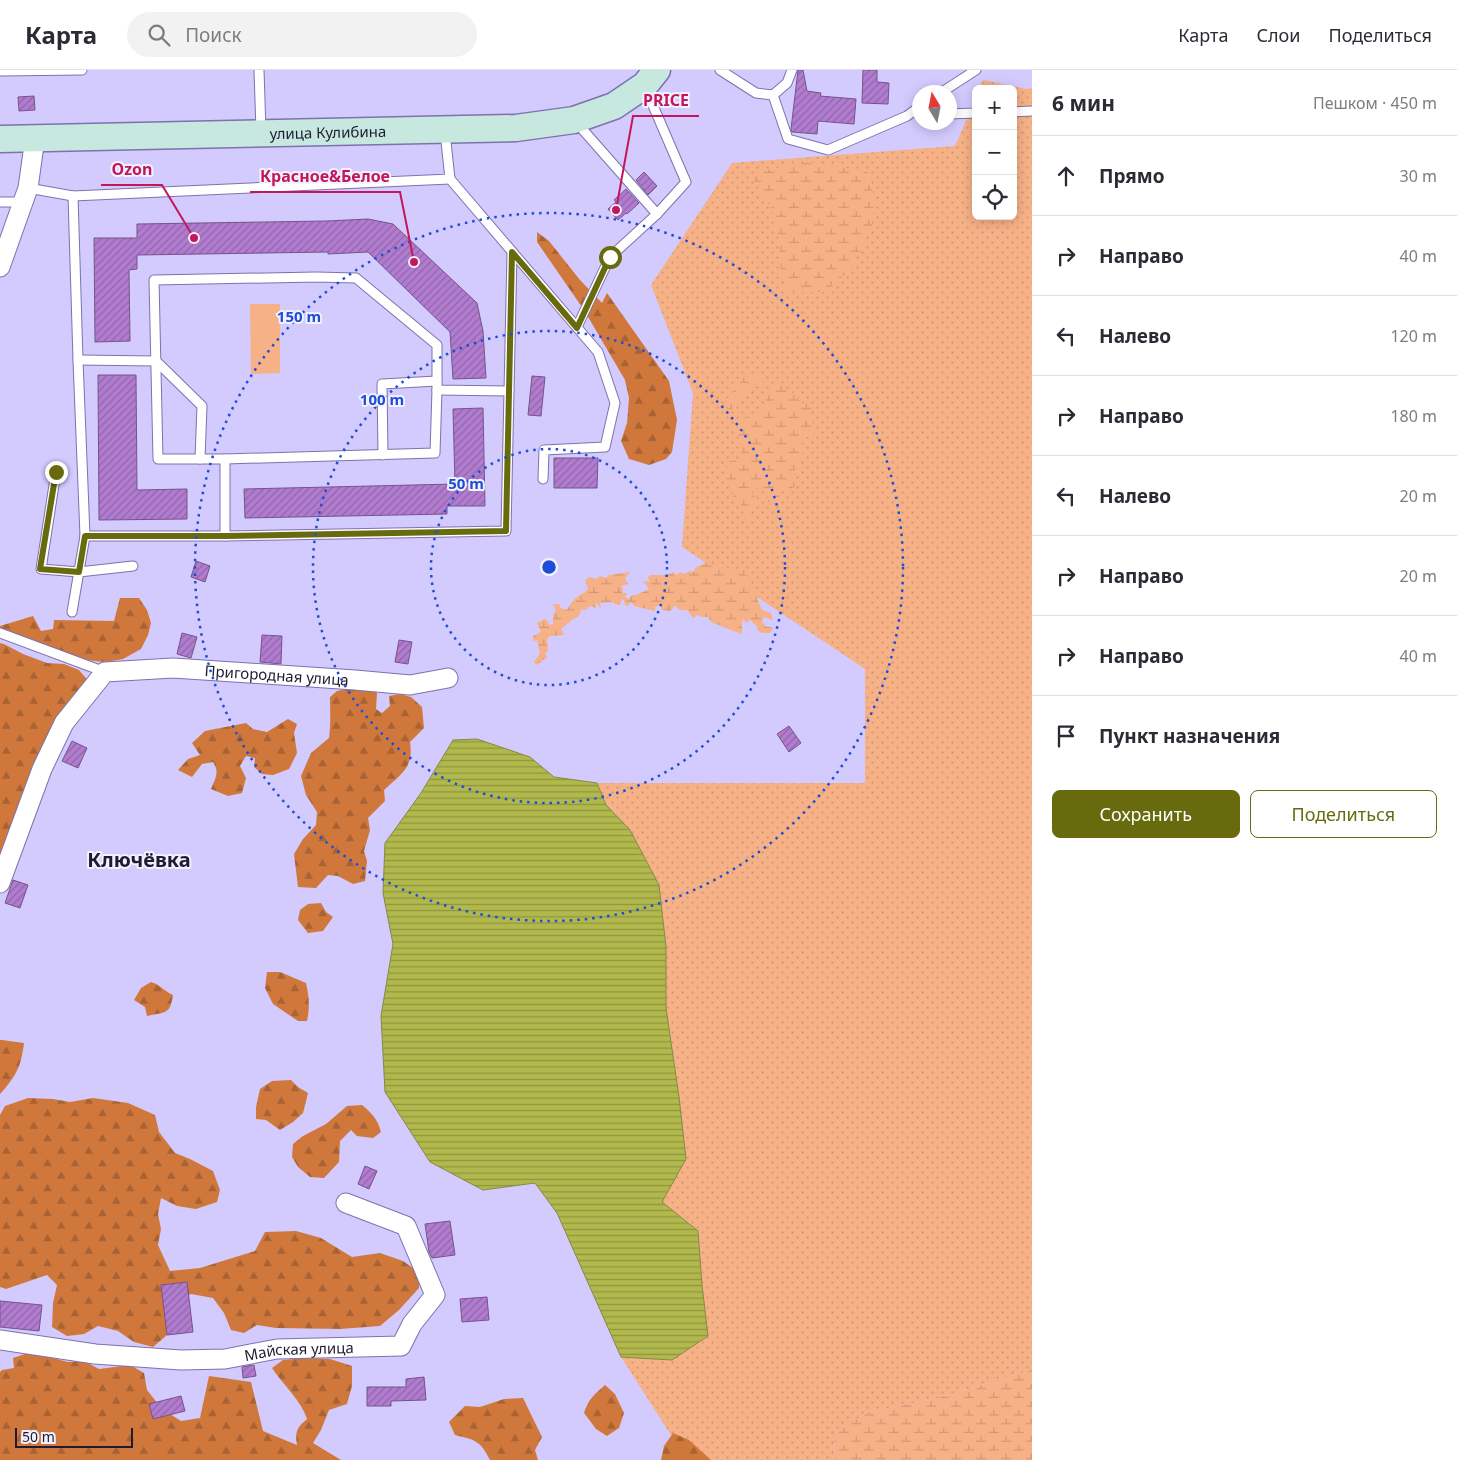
<!DOCTYPE html>
<html lang="ru">
<meta charset="utf-8">
<style>
body{margin:0;font-family:"Noto Sans",sans-serif;background:#f2f2f3;color:#2b2b33}
.controls{position:absolute;right:15px;top:15px;display:grid;overflow:hidden;border-radius:8px;box-shadow:0 2px 12px #0003}
.controls button{width:45px;height:45px;display:grid;place-items:center;padding:0;border:0;border-bottom:1px solid #e1e1e2;background:#fff;color:#2b2b33;font:25px sans-serif}
.compass{position:absolute;left:912px;top:15px;width:45px;height:45px;border-radius:50%;background:#fff;box-shadow:0 2px 12px #0003;rotate:350deg}
.scale{position:absolute;left:15px;bottom:12px;width:118px;box-sizing:border-box;padding-left:5px;border:2px solid #201b32;border-top:0;font-size:14px;line-height:18px;white-space:nowrap;color:#201b32;-webkit-text-stroke:4px #f3f1fe;paint-order:stroke}
.stop{position:absolute;width:15px;height:15px;margin:-11px;border:4px solid #676b0e;border-radius:50%;background:#fff}
.stop.end{background:#676b0e;border-color:#fff;box-shadow:0 1px 5px #0008}
.list{margin:0;padding:0;list-style:none}
h2{display:flex;justify-content:space-between;align-items:center;height:65px;margin:0;padding:0 20px;font-size:21px}
h2 small{font-size:16px;font-weight:400;color:#7c7c81}
.list li{display:grid;grid-template-columns:32px 1fr auto;gap:15px;align-items:center;box-sizing:border-box;height:80px;padding:0 20px;border-top:1px solid #e1e1e2}
.list b{display:block;font-size:19px;white-space:nowrap}
.list em{font-size:16px;font-style:normal;color:#7c7c81}
.actions{display:flex;gap:10px;padding:15px 20px}
.actions a{flex:1;padding:11px 0;border:1px solid #676b0e;border-radius:8px;text-align:center;font-size:18px;color:#676b0e}
.actions .main{background:#676b0e;color:#fff}
.icon{flex:none;width:28px;height:28px;fill:none;stroke:currentColor;stroke-width:2;stroke-linecap:round;stroke-linejoin:round}
.map{position:relative;flex:none;width:1032px;height:1390px;overflow:hidden}
header{display:flex;align-items:center;gap:30px;box-sizing:border-box;height:70px;padding:0 25px;background:#fff;border-bottom:1px solid #e1e1e2}
header strong{font-size:24px}
nav{display:flex;gap:28px;margin-inline-start:auto;font-size:18px}
.search{width:350px;height:45px;background:#f2f2f3;display:flex;align-items:center;gap:12px;box-sizing:border-box;padding:0 18px;border-radius:28px;color:#7c7c81;font-size:19px}
main{display:flex}
aside{flex:1;background:#fff}
.map>svg:first-child{display:block}
.green{fill:url(#green-dots)}
.forest{fill:url(#forest-firs)}
.wetland{fill:url(#wetland-marsh)}
.pitch{fill:#f6b186}
.water{fill:url(#water-rules);stroke:#868944}
.building{fill:url(#building-hatch);stroke:#755488}
.lines{fill:none;stroke-linecap:round;stroke-linejoin:round}
.lane-casing{stroke:#7e72ad;stroke-width:11}
.street-casing{stroke:#7e72ad;stroke-width:21}
.secondary-casing{stroke:#7e72ad;stroke-width:29}
.lane{stroke:#fff;stroke-width:9}
.street{stroke:#fff;stroke-width:19}
.secondary{stroke:#c6e8df;stroke-width:26}
.route{stroke:#676b0e;stroke-width:6}
.ring{fill:none;stroke:#1d4ed8;stroke-width:2.5;stroke-dasharray:2.5 5}
.labels{text-anchor:middle;dominant-baseline:central;stroke-width:4;stroke-linejoin:round;paint-order:stroke}
.street-label{font-size:15px;fill:#201b32;stroke:#f3f1fe}
.district-label{font-size:20px;font-weight:bold;fill:#201b32;stroke:#f3f1fe}
.centre{fill:#1d4ed8;stroke:#f3f1fe;stroke-width:2.5}
.ring-label{font-size:15px;text-anchor:middle;font-weight:bold;fill:#1d4ed8;stroke:#f3f1fe;stroke-width:4;stroke-linejoin:round;paint-order:stroke}
.leader{fill:none;stroke:#c2185b;stroke-width:2}
.callout-dot{fill:#c2185b;stroke:#f3f1fe;stroke-width:2}
.callout-label{font-size:16px;text-anchor:middle;font-weight:bold;fill:#c2185b;stroke:#f3f1fe;stroke-width:4;stroke-linejoin:round;paint-order:stroke}
</style>
<header>
<strong>Карта</strong>
<div class="search"><svg class="icon" aria-label="search" viewBox="0 0 24 24"><circle cx="10" cy="10" r="6"/><path d="M15 15l6 6"/></svg>Поиск</div>
<nav><a>Карта</a><a>Слои</a><a>Поделиться</a></nav>
</header>
<main>
<div class="map">
<svg width="1032" height="1390" viewBox="0 0 1032 1390">
<defs>
<pattern id="green-dots" width="8" height="8" patternUnits="userSpaceOnUse" patternTransform="scale(1.25)"><rect width="8" height="8" fill="#f6b186"/><path d="M2 2h.1M6 6h.1" fill="none" stroke="#d39874" stroke-width="1.8" stroke-linecap="round"/></pattern>
<pattern id="forest-firs" width="22" height="20" patternUnits="userSpaceOnUse" patternTransform="scale(1.25)"><rect width="22" height="20" fill="#d0783c"/><path d="M5 1l3.5 6h-7zM16 11l3.5 6h-7z" fill="#a86233"/></pattern>
<pattern id="wetland-marsh" width="20" height="14" patternUnits="userSpaceOnUse" patternTransform="scale(1.25)"><rect width="20" height="14" fill="#f6b186"/><path d="M1 5h8M5 5V1M11 12h8M15 12V8" fill="none" stroke="#d39874"/></pattern>
<pattern id="water-rules" width="6" height="5" patternUnits="userSpaceOnUse" patternTransform="scale(1.25)"><rect width="6" height="5" fill="#b1b84c"/><path d="M0 2.5h6" fill="none" stroke="#909540"/></pattern>
<pattern id="building-hatch" width="6" height="6" patternUnits="userSpaceOnUse" patternTransform="scale(1.25)"><rect width="6" height="6" fill="#b17ccf"/><path d="M-1 1l2-2M0 6l6-6M5 7l2-2" fill="none" stroke="#9065a9"/></pattern>
</defs>
<rect width="100%" height="100%" fill="#d3cafe"/>
<!-- green -->
<polygon class="green" points="983,10 1026,19 1032,18 1032,1300 938,1328 869,1342 834,1363 835,1390 687,1390 621,1287 672,1290 708,1266 702,1215 698,1161 661,1132 686,1089 679,1027 666,938 666,877 659,815 630,760 606,735 597,713 865,713 865,599 682,477 693,323 651,215 732,93 955,76 976,28 976,146 1013,146 1013,19 979,19"/>
<!-- forest -->
<g class="forest">
<polygon points="537,162 549,171 580,210 602,233 607,223 669,311 677,350 672,382 666,389 649,395 629,389 621,371 627,353 629,328 625,310 584,240 537,172"/>
<polygon points="120,528 139,528 147,540 151,553 148,565 141,579 123,589 106,592 94,591 75,588 58,583 36,582 0,560 0,556 33,546 41,561 53,559 54,550 114,551"/>
<polygon points="0,573 4,574 23,584 47,593 64,594 79,600 89,612 32,696 12,763 0,790"/>
<path d="M 355,617 L 369,618 L 377,623 L 376,639 L 382,643 L 390,636 L 389,626 L 400,624 L 411,627 L 422,637 L 424,658 L 410,672 C 414,698 401,704 384,720 L 385,731 L 368,748 L 370,760 L 364,781 L 367,791 L 365,811 L 353,814 L 338,806 L 328,805 L 316,818 L 298,817 L 294,784 L 303,769 L 316,755 L 317,742 L 306,725 L 301,706 L 311,683 L 329,668 C 331,654 330,641 330,627 L 337,621 Z"/>
<path d="M 288,649 L 297,654 L 294,663 L 297,683 L 289,699 L 273,705 L 262,704 L 254,697 L 255,688 L 246,686 L 240,696 L 246,708 L 242,723 L 228,726 L 211,719 C 215,709 220,702 213,692 L 202,694 L 192,707 L 178,700 L 188,689 L 200,685 L 192,673 L 205,661 L 246,653 L 253,659 L 267,662 Z"/>
<polygon points="321,833 326,842 333,847 323,861 308,863 298,850 300,840 308,834"/>
<path d="M 267,902 L 280,902 L 306,913 C 309,926 310,937 307,951 L 298,951 L 273,934 L 265,918 Z"/>
<path d="M 151,912 C 161,915 164,921 173,925 C 170,945 165,942 147,946 L 145,937 L 134,930 L 141,918 Z"/>
<path d="M 0,970 L 2,970 L 24,973 C 21,997 16,1006 0,1024 Z"/>
<polygon points="291,1010 298,1017 308,1023 303,1043 293,1052 280,1060 266,1050 256,1049 256,1037 260,1019 272,1011"/>
<polygon points="28,1028 53,1029 70,1032 93,1028 128,1033 155,1045 159,1062 175,1083 190,1089 213,1101 220,1120 217,1132 196,1139 177,1136 161,1128 158,1144 161,1159 158,1175 170,1201 200,1198 255,1181 265,1162 296,1161 321,1168 352,1187 380,1183 403,1191 420,1203 419,1218 399,1240 380,1256 340,1259 276,1258 257,1255 244,1263 231,1260 224,1243 213,1228 191,1224 174,1231 167,1265 153,1277 134,1272 118,1261 98,1256 84,1264 67,1266 52,1257 53,1233 57,1215 47,1205 6,1219 0,1217 0,1045 5,1036"/>
<path d="M 362,1035 C 372,1043 378,1050 381,1062 L 373,1068 L 357,1066 L 351,1060 L 340,1071 L 339,1092 L 324,1108 L 310,1107 L 298,1097 L 292,1087 L 293,1074 L 303,1066 L 326,1054 L 347,1036 Z"/>
<path d="M 39,1283 L 49,1287 L 68,1292 L 84,1291 L 99,1299 L 130,1295 L 144,1303 L 147,1320 L 162,1339 L 181,1351 L 200,1348 L 209,1306 L 251,1312 L 263,1361 L 297,1375 C 295,1363 296,1358 307,1349 C 301,1330 283,1315 272,1298 L 283,1290 L 304,1288 L 330,1289 L 352,1296 L 352,1316 L 347,1334 L 329,1340 L 321,1360 L 313,1373 L 341,1390 L 0,1390 L 0,1302 L 2,1300 L 14,1298 L 13,1288 L 25,1284 Z"/>
<path d="M 605,1315 L 615,1324 L 624,1343 L 619,1358 L 607,1366 L 596,1359 L 584,1343 C 588,1329 595,1324 605,1315 Z"/>
<path d="M 523,1328 L 542,1367 L 535,1380 L 538,1390 L 490,1390 C 480,1370 475,1370 455,1365 L 449,1352 L 465,1336 L 480,1337 L 504,1329 Z"/>
<polygon points="673,1363 689,1370 711,1390 661,1390 664,1376"/>
</g>
<!-- wetland -->
<g class="wetland">
<polygon points="810,92 868,102 874,127 872,156 851,199 825,222 789,223 781,202 779,170 771,137 754,111 756,102"/>
<path d="M 761,306 L 765,310 L 762,316 L 757,315 L 754,321 L 752,321 L 749,319 C 742,328 735,328 732,340 L 729,341 L 728,337 L 723,336 C 728,325 738,318 743,307 Z"/>
<path d="M 776,313 L 783,313 L 786,318 L 800,329 L 800,332 L 810,335 L 814,333 L 815,336 L 811,341 L 814,366 L 806,367 L 803,372 L 804,381 L 798,388 L 801,399 L 795,398 L 792,411 L 796,415 L 788,422 L 782,418 L 779,419 L 779,430 L 772,434 L 766,430 L 769,425 C 764,419 758,416 751,419 L 756,431 L 751,436 L 750,450 L 745,451 L 742,435 L 735,431 L 731,417 L 723,408 L 730,391 L 738,390 L 742,383 L 737,358 L 742,348 L 759,345 L 765,335 L 766,325 Z"/>
<path d="M 705,493 C 711,493 718,495 723,494 L 729,499 L 735,498 L 738,501 L 741,501 L 744,496 L 745,505 L 747,505 L 762,540 L 771,543 L 773,550 L 764,547 L 762,551 L 765,556 L 773,558 L 770,563 L 762,563 L 757,560 L 757,556 L 753,553 L 750,549 L 747,553 L 743,549 C 741,554 743,560 741,564 L 711,552 L 708,547 L 702,547 L 698,545 L 693,548 L 687,540 L 679,540 L 675,535 L 670,541 L 662,540 L 660,535 L 655,537 L 655,541 L 634,536 L 631,532 L 628,536 L 625,535 L 624,530 L 622,529 L 620,535 L 615,534 L 613,532 L 600,533 L 601,539 L 596,532 L 596,538 L 590,536 L 586,540 L 582,539 L 578,547 C 571,549 567,555 561,559 L 564,565 L 549,566 L 547,570 L 548,581 L 545,583 L 547,587 L 537,595 L 534,592 C 543,580 539,583 537,570 L 533,571 L 533,566 L 541,562 L 537,553 L 544,549 L 548,551 L 549,555 L 553,554 L 553,544 L 556,541 L 553,534 L 559,534 L 561,538 L 566,540 C 570,537 570,533 574,530 C 578,525 584,524 588,519 L 585,510 L 590,507 L 596,509 L 600,506 L 606,508 L 609,505 L 630,502 L 625,508 L 628,514 L 621,516 L 623,518 L 622,523 L 627,523 L 625,527 L 629,529 L 632,525 L 636,525 L 649,519 L 643,511 L 649,512 L 648,507 L 651,505 L 667,505 L 674,502 L 677,505 L 680,502 L 685,504 L 689,501 L 694,502 L 695,498 Z"/>
<polygon points="1032,1300 1032,1390 835,1390 834,1363 869,1342 938,1328"/>
</g>
<!-- pitch -->
<polygon class="pitch" points="250,234 280,234 280,303 251,304"/>
<!-- water -->
<polygon class="water" points="477,669 530,687 554,707 597,713 606,735 630,760 659,815 666,877 666,938 679,1027 686,1089 662,1132 698,1161 702,1215 708,1266 672,1290 621,1287 557,1143 535,1113 483,1120 430,1092 385,1022 381,946 393,874 383,823 385,773 421,723 453,670"/>
<!-- building -->
<g class="building">
<polygon points="798,0 803,0 807,21 821,23 820,26 856,29 854,54 818,51 817,64 792,62 791,59"/>
<polygon points="863,0 877,0 877,12 889,13 888,34 862,33"/>
<polygon points="34,26 35,40 19,41 18,27"/>
<polygon points="644,102 657,116 648,125 636,110"/>
<polygon points="626,119 639,133 627,144 626,143 618,150 608,139 616,132 614,130"/>
<polygon points="368,149 393,154 477,233 483,261 486,308 453,309 450,262 368,182 328,184 328,182 137,185 137,199 129,200 130,271 95,272 94,168 137,168 137,154 327,151"/>
<polygon points="98,305 136,305 137,420 187,419 187,449 99,450"/>
<polygon points="532,306 545,307 541,346 528,345"/>
<polygon points="483,338 485,436 447,436 447,444 245,448 244,419 455,414 453,339"/>
<polygon points="554,388 598,388 597,418 554,418"/>
<polygon points="196,491 210,496 205,512 191,507"/>
<polygon points="182,563 197,567 191,588 177,584"/>
<polygon points="262,565 282,566 281,594 260,592"/>
<polygon points="399,570 412,572 408,594 395,592"/>
<polygon points="789,656 801,673 789,682 777,664"/>
<polygon points="72,671 87,678 78,698 62,691"/>
<polygon points="13,810 28,815 20,838 5,833"/>
<polygon points="365,1096 377,1101 369,1119 358,1114"/>
<polygon points="450,1151 455,1185 432,1188 429,1182 425,1154"/>
<polygon points="187,1212 193,1262 167,1265 161,1215"/>
<polygon points="487,1227 489,1250 462,1252 460,1229"/>
<polygon points="0,1231 42,1235 39,1261 0,1257"/>
<polygon points="254,1295 256,1306 243,1308 242,1297"/>
<polygon points="424,1307 426,1330 391,1331 391,1336 367,1336 367,1317 406,1317 406,1309"/>
<polygon points="181,1326 185,1341 153,1349 149,1334"/>
</g>
<g class="lines">
<!-- lane casing -->
<g class="lane-casing">
<g id="lane">
<polyline points="259,0 261,61"/>
<polyline points="720,0 756,23 773,25 787,13 792,0"/>
<polyline points="0,1 82,0"/>
<polyline points="942,22 976,0"/>
<polyline points="773,25 788,69 828,80 907,46 919,37"/>
<polyline points="1013,42 1032,41"/>
<polyline points="949,44 976,43"/>
<polyline points="576,52 657,144 686,112 645,17"/>
<polyline points="450,109 598,282 615,333 605,377 544,380 543,409"/>
<polyline points="28,118 73,126 450,109 445,62"/>
<polyline points="73,126 78,290 85,466 225,466 506,461 512,182"/>
<polyline points="0,132 24,132"/>
<polyline points="577,257 610,187 657,144"/>
<polyline points="78,290 156,291 202,336 200,389"/>
<polyline points="383,385 382,314 437,311"/>
<polyline points="225,389 435,383 437,320"/>
<polyline points="56,402 41,499 79,502 133,496"/>
<polyline points="225,466 225,389 158,389 154,210 316,207 356,208 437,275 437,320 509,321"/>
<polyline points="72,542 85,466"/>
<polyline points="0,563 105,602"/>
</g>
</g>
<!-- street casing -->
<g class="street-casing">
<g id="street">
<polyline points="0,197 28,118 35,68"/>
<path id="s1" d="M 0,813 L 42,699 L 64,653 L 105,602 L 173,598 L 355,610 L 410,615 L 448,608"/>
<path id="s2" d="M 0,1270 L 95,1284 L 181,1290 L 225,1289 L 277,1279 L 401,1276 L 412,1254 L 435,1225 L 406,1156 L 346,1133"/>
</g>
</g>
<!-- secondary casing -->
<g class="secondary-casing">
<g id="secondary">
<path id="s3" d="M 0,69 L 516,58 L 574,50 L 614,36 L 645,15 L 657,0"/>
</g>
</g>
<!-- lane -->
<use href="#lane" class="lane"/>
<!-- street -->
<use href="#street" class="street"/>
<!-- secondary -->
<use href="#secondary" class="secondary"/>
</g>
<g class="lines">
<!-- route -->
<polyline class="route" points="56,402 40,499 79,502 85,466 225,466 506,461 512,182 577,258 610,187"/>
</g>
<!-- distance rings -->
<g class="ring">
<circle cx="549" cy="497" r="118"/>
<circle cx="549" cy="497" r="236"/>
<circle cx="549" cy="497" r="354"/>
</g>
<g class="labels">
<!-- street labels -->
<g class="street-label">
<text stroke="none"><textPath href="#s3" startOffset="328">улица Кулибина</textPath></text>
<text stroke="none"><textPath href="#s1" startOffset="410">Пригородная улица</textPath></text>
<text stroke="none"><textPath href="#s2" startOffset="301">Майская улица</textPath></text>
</g>
<!-- district labels -->
<g class="district-label">
<text x="139" y="789">Ключёвка</text>
</g>
</g>
<circle cx="549" cy="497" r="8" class="centre"/>
<g class="ring-label">
<text x="299" y="252">150 m</text>
<text x="382" y="335">100 m</text>
<text x="466" y="419">50 m</text>
</g>
<!-- callouts -->
<path class="leader" d="M616 140L633 46H699M194 168L162 115H101M414 192L400 122H250"/>
<g class="callout-dot">
<circle cx="616" cy="140" r="5"/>
<circle cx="194" cy="168" r="5"/>
<circle cx="414" cy="192" r="5"/>
</g>
<g class="callout-label">
<text x="666" y="36">PRICE</text>
<text x="132" y="105">Ozon</text>
<text x="325" y="112">Красное&amp;Белое</text>
</g>
</svg>
<div class="controls">
<button>+</button>
<button>−</button>
<button><svg class="icon" aria-label="locate" viewBox="0 0 24 24"><circle cx="12" cy="12" r="6"/><path d="M12 2v4M12 18v4M2 12h4M18 12h4"/></svg></button>
</div>
<svg class="compass" viewBox="-18 -18 36 36"><path d="M0-13l5 13h-10z" fill="#e53935"/><path d="M0 13l5-13h-10z" fill="#7c7c81"/></svg>
<div class="scale">50 m</div>
<div class="stop" style="left:610px;top:187px"></div>
<div class="stop end" style="left:56px;top:402px"></div>
</div>
<aside>
<h2>6 мин<small>Пешком · 450 m</small></h2>
<ul class="list">
<li><svg class="icon" aria-label="ahead" viewBox="0 0 24 24"><path d="M12 20V5M6 11l6-6 6 6"/></svg><div><b>Прямо</b></div><em>30 m</em></li>
<li><svg class="icon" aria-label="right" viewBox="0 0 24 24"><path d="M7 20v-9h11M14 6l5 5-5 5"/></svg><div><b>Направо</b></div><em>40 m</em></li>
<li><svg class="icon" aria-label="left" viewBox="0 0 24 24"><path d="M17 20v-9H6M10 6l-5 5 5 5"/></svg><div><b>Налево</b></div><em>120 m</em></li>
<li><svg class="icon" aria-label="right" viewBox="0 0 24 24"><path d="M7 20v-9h11M14 6l5 5-5 5"/></svg><div><b>Направо</b></div><em>180 m</em></li>
<li><svg class="icon" aria-label="left" viewBox="0 0 24 24"><path d="M17 20v-9H6M10 6l-5 5 5 5"/></svg><div><b>Налево</b></div><em>20 m</em></li>
<li><svg class="icon" aria-label="right" viewBox="0 0 24 24"><path d="M7 20v-9h11M14 6l5 5-5 5"/></svg><div><b>Направо</b></div><em>20 m</em></li>
<li><svg class="icon" aria-label="right" viewBox="0 0 24 24"><path d="M7 20v-9h11M14 6l5 5-5 5"/></svg><div><b>Направо</b></div><em>40 m</em></li>
<li><svg class="icon" aria-label="arrive" viewBox="0 0 24 24"><path d="M6 21V4h12l-3 4 3 4H6"/></svg><div><b>Пункт назначения</b></div></li>
</ul>
<div class="actions"><a class="main">Сохранить</a><a>Поделиться</a></div>
</aside>
</main>
